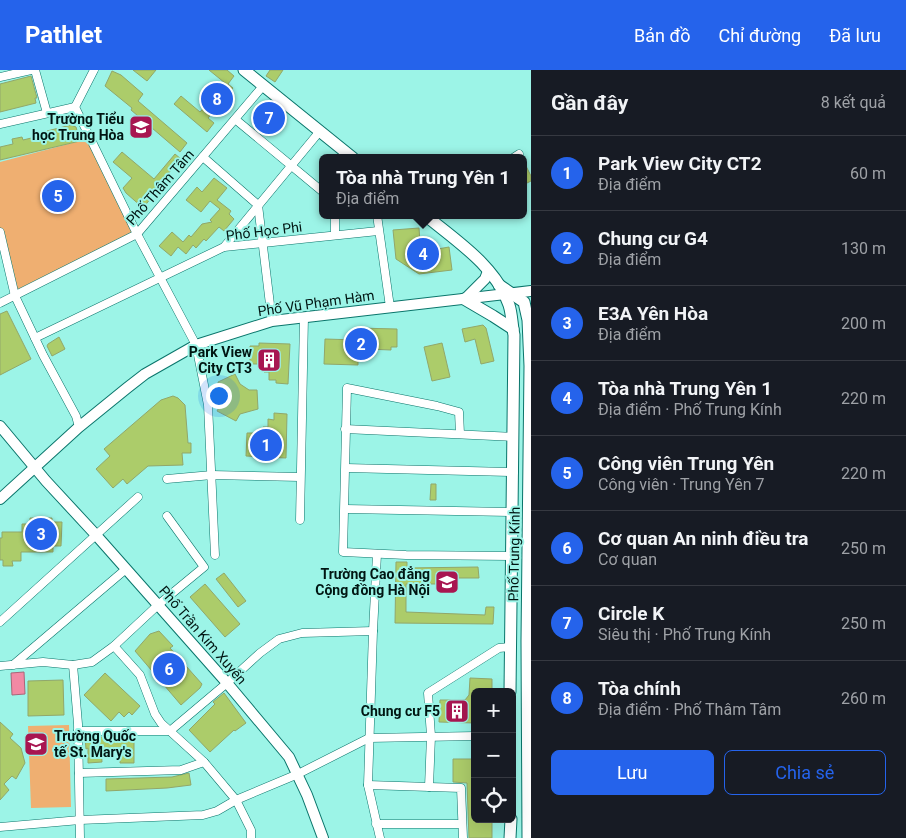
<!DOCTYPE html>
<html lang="vi">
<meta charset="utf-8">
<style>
body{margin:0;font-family:Roboto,sans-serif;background:#242831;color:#f1f3f6}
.controls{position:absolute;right:15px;bottom:15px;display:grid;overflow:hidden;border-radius:8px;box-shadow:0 5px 20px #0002}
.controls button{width:45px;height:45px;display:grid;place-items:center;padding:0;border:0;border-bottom:1px solid #363941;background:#171b24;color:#f1f3f6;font:25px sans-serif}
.you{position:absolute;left:218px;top:325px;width:18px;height:18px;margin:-12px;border:4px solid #fff;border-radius:50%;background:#1a73e8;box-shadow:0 0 0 8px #1a73e833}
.badge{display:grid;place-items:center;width:32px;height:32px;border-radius:50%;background:#2563eb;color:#fff;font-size:16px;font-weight:700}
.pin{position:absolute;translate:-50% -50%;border:2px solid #fff;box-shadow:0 1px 5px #0006}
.popup{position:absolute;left:319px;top:84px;width:208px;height:65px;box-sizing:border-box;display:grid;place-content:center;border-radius:8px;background:#171b24;filter:drop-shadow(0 1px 4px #0005);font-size:16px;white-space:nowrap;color:#9ea1a6}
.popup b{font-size:19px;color:#f1f3f6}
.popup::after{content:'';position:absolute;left:50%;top:100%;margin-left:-10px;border:10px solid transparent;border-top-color:#171b24}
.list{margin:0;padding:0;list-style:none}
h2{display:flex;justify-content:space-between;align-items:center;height:65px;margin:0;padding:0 20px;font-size:21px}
h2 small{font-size:16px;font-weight:400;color:#9ea1a6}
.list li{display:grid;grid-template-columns:32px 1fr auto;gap:15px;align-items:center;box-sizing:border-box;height:75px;padding:0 20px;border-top:1px solid #363941}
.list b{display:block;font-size:19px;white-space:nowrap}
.list p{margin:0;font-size:16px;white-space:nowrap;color:#9ea1a6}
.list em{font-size:16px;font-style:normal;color:#9ea1a6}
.actions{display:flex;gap:10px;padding:15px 20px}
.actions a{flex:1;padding:11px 0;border:1px solid #2563eb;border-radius:8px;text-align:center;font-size:18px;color:#2563eb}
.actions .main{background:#2563eb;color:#fff}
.icon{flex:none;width:28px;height:28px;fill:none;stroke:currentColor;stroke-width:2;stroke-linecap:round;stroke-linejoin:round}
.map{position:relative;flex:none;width:531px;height:768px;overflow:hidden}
header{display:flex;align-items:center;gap:30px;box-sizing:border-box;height:70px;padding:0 25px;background:#2563eb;color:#fff}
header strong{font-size:24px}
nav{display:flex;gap:28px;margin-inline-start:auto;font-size:18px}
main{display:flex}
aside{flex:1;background:#171b24}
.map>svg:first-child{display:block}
.green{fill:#efaf71}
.water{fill:#f289a4;stroke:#a96678}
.building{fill:#accc6a;stroke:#91a76a}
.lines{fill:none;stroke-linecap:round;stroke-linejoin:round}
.minor-casing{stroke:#0a756b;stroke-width:9}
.tertiary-casing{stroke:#0a756b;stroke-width:12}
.secondary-casing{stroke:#0a756b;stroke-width:13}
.minor{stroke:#fff;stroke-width:8}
.tertiary{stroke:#fff;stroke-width:10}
.secondary{stroke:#fff;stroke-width:11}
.labels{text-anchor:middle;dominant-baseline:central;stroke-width:4;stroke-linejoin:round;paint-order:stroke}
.poi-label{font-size:14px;font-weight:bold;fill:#001512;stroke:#9cf4e7;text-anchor:end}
.street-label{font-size:14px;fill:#001512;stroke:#9cf4e7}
</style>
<header>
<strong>Pathlet</strong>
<nav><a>Bản đồ</a><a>Chỉ đường</a><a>Đã lưu</a></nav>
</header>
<main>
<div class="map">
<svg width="531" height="768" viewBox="0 0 531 768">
<rect width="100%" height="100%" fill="#9cf4e7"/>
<!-- green -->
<g class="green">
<polygon points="80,71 89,73 137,164 15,226 0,160 0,92"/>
<polygon points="69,655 71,737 31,738 28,656"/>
</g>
<!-- water -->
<polygon class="water" points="24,602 25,624 12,625 11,603"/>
<!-- building -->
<g class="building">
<polygon points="133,0 156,0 147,11"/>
<polygon points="209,0 227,0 234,6 228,14 233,18 208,48 214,53 207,62 174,34 181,26 200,42 208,33 200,26 207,18 215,24 225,13"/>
<polygon points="270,0 283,0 275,12 266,6"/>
<polygon points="112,1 121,5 143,24 138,31 187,73 180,82 131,40 132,38 105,16"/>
<polygon points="31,6 37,28 35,28 36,33 0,42 0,14"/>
<polygon points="71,55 76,57 80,71 0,90 0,77 13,74 12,69 22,67 23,70 48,64 47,61"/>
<polygon points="122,82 154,109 175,84 181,89 148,126 151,128 143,138 126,123 123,118 132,108 113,92"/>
<polygon points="523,90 531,106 531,111 523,115"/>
<polygon points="214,108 227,118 217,130 231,141 229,144 234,149 224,161 219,157 206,171 204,169 196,178 193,175 186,184 178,177 171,186 159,176 172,162 183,172 189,165 191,167 202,154 212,152 210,150 220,139 210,131 201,142 186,130 197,117 202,122"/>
<polygon points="419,158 420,172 432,180 449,177 452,200 419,204 396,189 393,160"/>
<polygon points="7,241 31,289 0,305 0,244"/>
<polygon points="483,255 486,258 494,291 481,294 475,269 465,272 462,259"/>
<polygon points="357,258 397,259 397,277 391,277 391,280 367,279 367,283 358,283 358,295 324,294 325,269 357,270"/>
<polygon points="59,267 65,279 52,286 47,276 48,274"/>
<polygon points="259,273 290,274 288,314 276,313 276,310 269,310 269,302 264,302 264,294 250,294 250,287 245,287 245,278 250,278 250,276 259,276"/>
<polygon points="442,273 450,307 432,311 424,277"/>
<polygon points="235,304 240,314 249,320 257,320 258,339 240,344 236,351 217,341 221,334 218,312"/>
<polygon points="173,326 178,328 185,335 188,373 191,373 191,383 182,383 183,395 148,396 127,414 123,409 113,418 96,399 110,386 104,379 161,330"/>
<polygon points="274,343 287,344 286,388 246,386 247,363 263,363 263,357 268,357 268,349 274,350"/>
<polygon points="431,414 436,414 436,430 430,430"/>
<polygon points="30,448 52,448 52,452 62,452 61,476 53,476 53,482 21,482 21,491 12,491 13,496 3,496 3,490 0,490 0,468 2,468 2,462 22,462 22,454 30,454"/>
<polygon points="396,492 407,492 407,498 478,497 479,508 452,508 450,511 442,512 442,514 406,514 406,542 485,545 486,537 494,537 493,554 395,553"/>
<polygon points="224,503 246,531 238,537 216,509"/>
<polygon points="205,514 240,554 225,567 190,527"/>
<polygon points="159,561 173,576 170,578 202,614 200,618 181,635 135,581 150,564"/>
<polygon points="105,603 140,636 132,645 129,642 124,647 119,642 111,651 84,625"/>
<polygon points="470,608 492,609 492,622 475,622 475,653 439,652 440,630 465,630 469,625"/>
<polygon points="63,610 64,645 28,646 28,611"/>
<polygon points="224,623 246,653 235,661 234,660 210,682 189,660 215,634 213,632"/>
<polygon points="0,652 13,664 10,668 21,678 25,693 16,709 12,706 4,714 9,720 0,730"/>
<polygon points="85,667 134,667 134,693 120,693 120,678 101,678 102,692 88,693 88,678 86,679"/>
<polygon points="453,689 475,689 475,749 492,749 492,768 469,768 467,713 453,712"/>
<polygon points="189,703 191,715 167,718 106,721 106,709 172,707"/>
</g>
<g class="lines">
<!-- minor casing -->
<g class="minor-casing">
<g id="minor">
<polyline points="35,0 47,43"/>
<polyline points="0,7 31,0"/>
<polyline points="75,37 137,164 196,275 208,335 215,485"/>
<polyline points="75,37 94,0"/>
<polyline points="235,49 323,122"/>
<polyline points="0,54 75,37"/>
<polyline points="203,87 258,135 272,251"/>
<polyline points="513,88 519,84"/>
<polyline points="377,145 390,237"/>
<polyline points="0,162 15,226 43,285 76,346 79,357"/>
<polyline points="335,165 335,145"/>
<polyline points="224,177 320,61"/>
<polyline points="0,233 137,164 263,16"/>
<polyline points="35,268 224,177 378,161"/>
<polyline points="345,359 513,367"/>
<polyline points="460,364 459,342 437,336 347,318 343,482 406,485 512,486"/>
<polyline points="346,398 514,402"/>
<polyline points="167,409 212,405 300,407"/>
<polyline points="345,439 513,442"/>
<polyline points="300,450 304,247"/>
<polyline points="377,484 373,561 368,715 380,768"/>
<polyline points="0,552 138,427"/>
<polyline points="114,576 140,605 155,644 161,653 204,692 236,730 251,760 251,768"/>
<polyline points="13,595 126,499"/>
<polyline points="73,595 78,654 80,768"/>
<polyline points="0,596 43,592 73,595 92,592 114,576 158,535 204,497 167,446"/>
<polyline points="78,661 170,661 227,613 260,583 279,569 302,563 373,561"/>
<polyline points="79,703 181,700 204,692"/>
<polyline points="368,715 461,718 463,768"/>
<polyline points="429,717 431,666 428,623 499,578 510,577"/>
<polyline points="376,754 462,754"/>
<polyline points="0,757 80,750 203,745 217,741 236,730 298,704 369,668 475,666"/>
</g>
</g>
<!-- tertiary casing -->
<g class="tertiary-casing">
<g id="tertiary">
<polyline points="465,229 485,209 488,201"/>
<polyline points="0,356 46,411 96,465 227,613 289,687 307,725 323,768"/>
<polyline points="0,429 79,357 127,318 145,304 196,275 272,251 531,221"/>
</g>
</g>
<!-- secondary casing -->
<g class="secondary-casing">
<g id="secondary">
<polyline points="244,0 353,88"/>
<path d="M 425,145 C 455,170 496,196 509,235 C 512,244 512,256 514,265 L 510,622"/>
<polyline points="499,215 524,232 528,250 530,296 527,571 528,768"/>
<polyline points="464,229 493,246 513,259"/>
<polyline points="510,768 511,749"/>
</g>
</g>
<!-- minor -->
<use href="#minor" class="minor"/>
<!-- tertiary -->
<use href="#tertiary" class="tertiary"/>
<!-- secondary -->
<use href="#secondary" class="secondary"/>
</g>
<!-- icons -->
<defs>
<g id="school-square" transform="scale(1.25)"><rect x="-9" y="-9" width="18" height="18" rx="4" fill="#a81651" stroke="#9cf4e7"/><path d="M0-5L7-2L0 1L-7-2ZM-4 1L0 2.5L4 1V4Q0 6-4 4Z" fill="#fff"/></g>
<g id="building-square" transform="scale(1.25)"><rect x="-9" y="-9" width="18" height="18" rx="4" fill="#a81651" stroke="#9cf4e7"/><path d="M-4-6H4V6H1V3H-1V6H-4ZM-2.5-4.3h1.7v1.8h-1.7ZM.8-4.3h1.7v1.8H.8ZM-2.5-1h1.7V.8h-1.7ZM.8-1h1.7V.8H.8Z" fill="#fff"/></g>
<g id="university-square" transform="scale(1.25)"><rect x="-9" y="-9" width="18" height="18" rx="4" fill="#a81651" stroke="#9cf4e7"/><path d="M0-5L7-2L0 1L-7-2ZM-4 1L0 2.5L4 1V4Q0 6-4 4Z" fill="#fff"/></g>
</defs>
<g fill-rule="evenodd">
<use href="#school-square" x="141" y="57"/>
<use href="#building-square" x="269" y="290"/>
<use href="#university-square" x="447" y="512"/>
<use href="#building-square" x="457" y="641"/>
<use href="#school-square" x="36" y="674"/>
</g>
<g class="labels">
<!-- poi labels -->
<g class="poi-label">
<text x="124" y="49">Trường Tiểu<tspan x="124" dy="16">học Trung Hòa</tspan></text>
<text x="252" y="282">Park View<tspan x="252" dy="16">City CT3</tspan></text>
<text x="430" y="504">Trường Cao đẳng<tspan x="430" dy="16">Cộng đồng Hà Nội</tspan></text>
<text x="440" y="641">Chung cư F5</text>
<text x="54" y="666" text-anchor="start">Trường Quốc<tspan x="54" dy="16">tế St. Mary's</tspan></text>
</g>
<!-- street labels -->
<g class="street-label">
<text transform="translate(160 117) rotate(-49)">Phố Thâm Tâm</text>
<text transform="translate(264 161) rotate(-7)">Phố Học Phi</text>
<text transform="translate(316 233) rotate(-8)">Phố Vũ Phạm Hàm</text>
<text transform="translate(514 484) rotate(-89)">Phố Trung Kính</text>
<text transform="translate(203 565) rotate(49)">Phố Trần Kim Xuyến</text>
</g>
</g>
</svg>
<div class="controls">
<button>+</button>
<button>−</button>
<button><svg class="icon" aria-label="locate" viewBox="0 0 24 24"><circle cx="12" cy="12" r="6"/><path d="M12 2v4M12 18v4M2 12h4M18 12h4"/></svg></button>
</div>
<div class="you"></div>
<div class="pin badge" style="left:266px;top:375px">1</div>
<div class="pin badge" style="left:361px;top:274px">2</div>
<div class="pin badge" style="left:41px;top:464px">3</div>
<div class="pin badge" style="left:423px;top:184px">4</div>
<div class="popup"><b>Tòa nhà Trung Yên 1</b>Địa điểm</div>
<div class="pin badge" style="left:58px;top:126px">5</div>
<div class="pin badge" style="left:169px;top:599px">6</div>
<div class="pin badge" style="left:269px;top:48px">7</div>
<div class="pin badge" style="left:217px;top:29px">8</div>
</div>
<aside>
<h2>Gần đây<small>8 kết quả</small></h2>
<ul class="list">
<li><span class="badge">1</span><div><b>Park View City CT2</b><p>Địa điểm</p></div><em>60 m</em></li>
<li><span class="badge">2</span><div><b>Chung cư G4</b><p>Địa điểm</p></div><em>130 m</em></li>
<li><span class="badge">3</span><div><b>E3A Yên Hòa</b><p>Địa điểm</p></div><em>200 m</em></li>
<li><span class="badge">4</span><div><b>Tòa nhà Trung Yên 1</b><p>Địa điểm · Phố Trung Kính</p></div><em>220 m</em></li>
<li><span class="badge">5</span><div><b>Công viên Trung Yên</b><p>Công viên · Trung Yên 7</p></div><em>220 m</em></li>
<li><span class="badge">6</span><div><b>Cơ quan An ninh điều tra</b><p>Cơ quan</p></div><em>250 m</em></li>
<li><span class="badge">7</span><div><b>Circle K</b><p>Siêu thị · Phố Trung Kính</p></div><em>250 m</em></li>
<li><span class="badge">8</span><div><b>Tòa chính</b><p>Địa điểm · Phố Thâm Tâm</p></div><em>260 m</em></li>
</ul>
<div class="actions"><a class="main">Lưu</a><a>Chia sẻ</a></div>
</aside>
</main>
